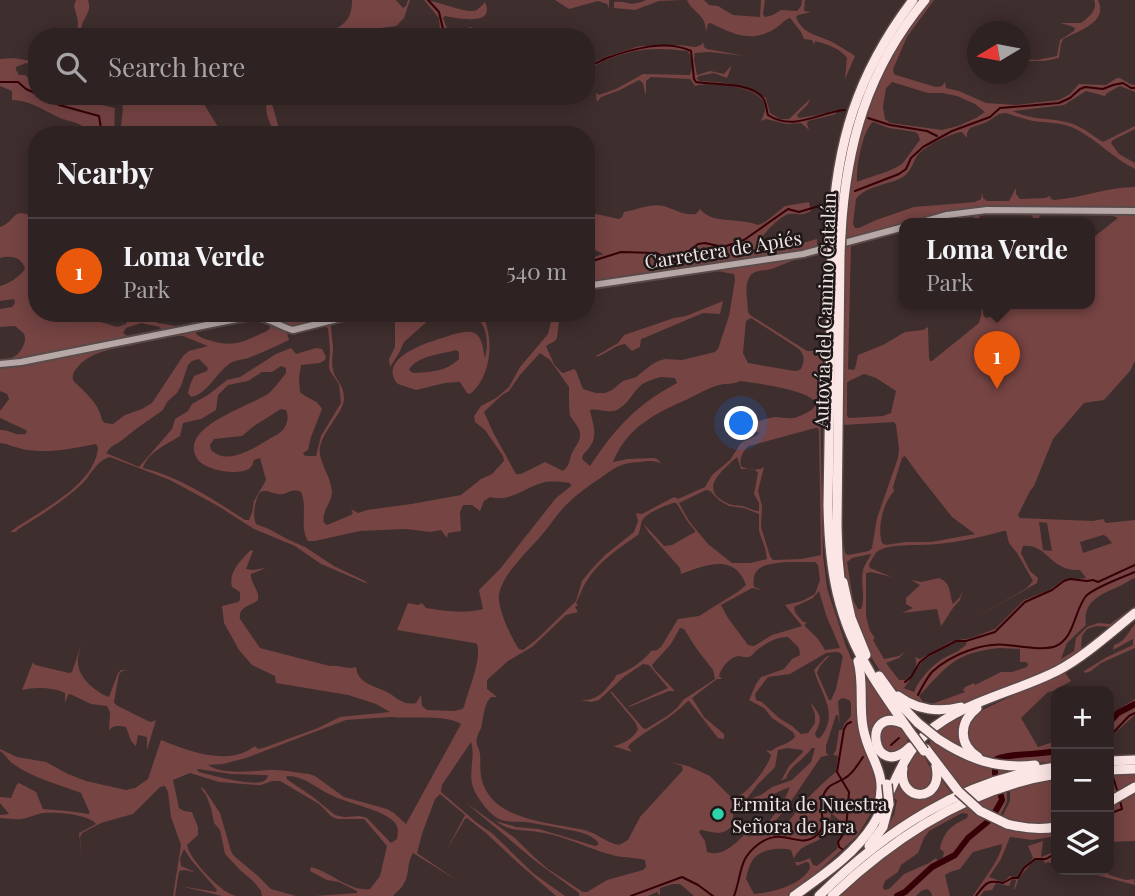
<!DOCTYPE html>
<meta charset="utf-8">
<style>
body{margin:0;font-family:"Playfair Display",serif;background:#3a2f2f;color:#f1f3f6}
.controls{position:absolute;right:21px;bottom:21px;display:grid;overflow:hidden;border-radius:14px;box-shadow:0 4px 18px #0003}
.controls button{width:63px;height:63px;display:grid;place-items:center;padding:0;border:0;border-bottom:2px solid #493f40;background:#2e2222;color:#f1f3f6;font:35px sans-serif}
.compass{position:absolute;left:967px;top:21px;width:63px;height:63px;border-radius:50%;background:#2e2222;box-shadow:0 4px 18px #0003;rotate:260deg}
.you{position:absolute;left:742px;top:424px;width:24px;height:24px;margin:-18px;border:5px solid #fff;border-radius:50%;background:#1a73e8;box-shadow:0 0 0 10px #1a73e833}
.badge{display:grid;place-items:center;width:46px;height:46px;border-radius:50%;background:#ea580c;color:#fff;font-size:23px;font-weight:700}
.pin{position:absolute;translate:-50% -58px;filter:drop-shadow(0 2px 4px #0008)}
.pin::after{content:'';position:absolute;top:37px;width:24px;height:21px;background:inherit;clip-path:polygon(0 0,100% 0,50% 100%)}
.popup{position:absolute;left:899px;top:218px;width:196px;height:91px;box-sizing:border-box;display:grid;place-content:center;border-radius:14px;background:#2e2222;filter:drop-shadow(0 2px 5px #0005);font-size:23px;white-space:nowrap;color:#a7a4a5}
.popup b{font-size:26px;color:#f1f3f6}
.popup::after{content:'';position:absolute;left:50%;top:100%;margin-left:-14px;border:14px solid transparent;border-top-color:#2e2222}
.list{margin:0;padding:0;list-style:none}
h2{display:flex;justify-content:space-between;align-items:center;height:91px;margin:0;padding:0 28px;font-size:30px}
h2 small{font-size:23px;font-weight:400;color:#a7a4a5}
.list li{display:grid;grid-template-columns:46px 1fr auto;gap:21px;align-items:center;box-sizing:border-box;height:105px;padding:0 28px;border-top:2px solid #493f40}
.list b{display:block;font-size:26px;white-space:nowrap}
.list p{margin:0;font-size:23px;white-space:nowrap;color:#a7a4a5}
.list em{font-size:23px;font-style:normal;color:#a7a4a5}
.icon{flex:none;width:38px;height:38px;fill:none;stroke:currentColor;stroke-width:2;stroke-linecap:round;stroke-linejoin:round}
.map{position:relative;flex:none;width:1135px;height:896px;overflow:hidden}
.search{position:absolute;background:#2e2222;box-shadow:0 4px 18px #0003;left:28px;top:28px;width:567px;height:77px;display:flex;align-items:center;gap:18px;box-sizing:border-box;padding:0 24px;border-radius:28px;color:#a7a4a5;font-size:26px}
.panel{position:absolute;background:#2e2222;box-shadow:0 4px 18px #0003;left:28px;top:126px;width:567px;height:196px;border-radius:28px}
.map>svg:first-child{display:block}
.green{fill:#754443;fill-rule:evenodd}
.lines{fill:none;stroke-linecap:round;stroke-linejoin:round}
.stream{stroke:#360006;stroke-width:2}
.river{stroke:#360006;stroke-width:6}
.secondary-casing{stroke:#5a4b4a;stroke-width:10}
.highway-casing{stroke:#5a4b4a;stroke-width:12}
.secondary{stroke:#b6a8a7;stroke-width:6}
.highway{stroke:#fce6e5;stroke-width:9}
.highway-bridge-casing{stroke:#5a4b4a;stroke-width:12;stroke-linecap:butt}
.highway-bridge{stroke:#fce6e5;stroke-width:9}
.poi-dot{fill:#2cd5ab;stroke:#201818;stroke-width:2.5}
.labels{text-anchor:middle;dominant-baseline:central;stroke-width:5;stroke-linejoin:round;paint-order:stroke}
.street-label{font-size:19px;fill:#efe4e4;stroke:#201818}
.poi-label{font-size:19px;fill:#efe4e4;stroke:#201818;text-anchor:start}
</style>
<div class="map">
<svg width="1135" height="896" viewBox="0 0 1135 896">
<rect width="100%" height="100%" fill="#3e2e2d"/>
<!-- green -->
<g class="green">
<path d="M 76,0 L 88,0 C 91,10 88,12 84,20 C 81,25 81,31 80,37 L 77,37 L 78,21 L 74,6 Z"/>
<path d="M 352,0 L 396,0 L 403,8 L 406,6 L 408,0 L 410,0 L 404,18 L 396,26 L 366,30 L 348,37 L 324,37 C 342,24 352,23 352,0 Z"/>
<path d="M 424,0 C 437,0 467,15 477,10 C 478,9 485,3 485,2 C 496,27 457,18 445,16 L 443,18 L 447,28 L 455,31 L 471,27 L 477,30 L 479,37 L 445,37 L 440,30 L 439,18 Z"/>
<polygon points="555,0 609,0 609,8 607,4 598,1 569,9"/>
<path d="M 646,0 L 683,0 L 659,1 L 635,10 L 614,8 L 614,2 C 629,0 627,8 646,0 Z"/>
<path d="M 687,0 L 704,0 L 709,5 L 718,6 L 733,15 L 760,17 L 761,0 L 765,0 L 763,14 L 765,17 L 773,15 L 781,10 L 797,11 L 801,6 L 802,0 L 805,0 L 804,11 L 811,12 L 798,15 L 796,17 C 803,35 819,35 834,43 C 841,47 848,51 855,56 L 845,79 L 847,58 C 840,48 826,44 815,41 L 814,45 L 812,40 L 804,39 L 801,32 L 790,18 C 784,20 782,24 776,28 C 751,44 734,34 710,23 L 708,24 L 706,32 C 706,13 692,13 687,0 Z"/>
<path d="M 930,0 L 934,0 L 907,37 L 893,69 L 894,74 L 899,76 L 936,87 L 942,86 L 945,82 L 946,88 L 959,91 L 986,103 L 1016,105 L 1059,100 L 1070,94 L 1079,84 L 1106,85 L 1117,78 L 1120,78 L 1130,84 L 1135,85 L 1135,92 L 1120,86 L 1107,93 L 1105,96 L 1086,91 L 1064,105 L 1013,111 C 1031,121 1053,117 1073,124 C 1084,128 1093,136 1103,142 L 1135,126 L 1135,129 L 1113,140 L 1111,143 L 1119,154 L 1135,163 L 1135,169 C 1114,159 1097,140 1076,129 C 1062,122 1047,123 1033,121 C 1024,119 1015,116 1006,113 L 999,114 L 987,122 L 970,128 L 967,133 L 967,138 L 962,132 C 951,133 923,147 917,156 C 912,164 911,173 901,178 C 887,185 866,186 856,199 L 853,224 L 855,228 L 859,228 L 876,220 L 914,207 L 975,202 L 981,199 L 982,193 L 983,198 L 987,201 L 1009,201 L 1016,188 L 1016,194 L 1020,199 L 1045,198 L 1050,196 L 1051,199 L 1054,200 C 1081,198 1108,187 1135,187 L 1135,361 L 1130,371 L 1104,400 L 1084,403 L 1053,439 L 1034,486 L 1030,491 L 1018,515 L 1020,518 L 1093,521 L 1103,519 L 1106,523 L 1135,520 L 1135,578 C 1129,580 1126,583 1120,586 C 1102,594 1082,601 1086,625 L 1067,643 L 1061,659 L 1074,651 L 1076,638 L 1087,627 L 1098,623 L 1110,624 L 1135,606 L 1135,610 L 1112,627 L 1096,626 L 1087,629 L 1082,636 L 1081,650 C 1062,669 1034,676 1010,686 C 991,693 964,707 943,707 C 936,707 924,706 917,703 C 866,680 842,595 844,544 L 845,553 L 848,555 L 869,551 L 872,548 L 877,518 L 898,458 L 899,449 L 896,425 L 894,422 L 843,425 C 842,387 843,350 843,312 C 844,191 850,98 930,0 ZM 892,82 L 928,93 L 942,93 L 957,96 L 975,104 L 985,112 L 976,118 L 958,126 L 942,130 L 890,123 L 885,119 L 883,107 L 886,88 ZM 873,122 L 889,128 L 915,132 L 918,134 L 920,140 C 916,145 905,161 902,164 C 891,172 871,176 857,182 C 856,168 862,131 873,122 ZM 1008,213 L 1031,214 L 1036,223 L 1039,223 L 1039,217 L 1041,214 L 1108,214 L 1118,218 L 1090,240 L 1090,303 L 1006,303 L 990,317 L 986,318 L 983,315 L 983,303 L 982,303 L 981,316 L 979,323 L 932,361 L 930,361 L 929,357 L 928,327 L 923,330 L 905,332 L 883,345 L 858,355 L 855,369 L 853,370 L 848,369 L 851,245 L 904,230 L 904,223 L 931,223 L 973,215 L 975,223 L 977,223 L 980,216 L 983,214 ZM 864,374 L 876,378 L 896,391 L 891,413 L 883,416 L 849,418 L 847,416 L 847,383 L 849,381 ZM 905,456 L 918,474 L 952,517 L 975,534 L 931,542 L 905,542 L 886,545 L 882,543 C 877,528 883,503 894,491 L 893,487 L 902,458 ZM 1039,522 L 1047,523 L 1052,551 L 1043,550 ZM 1003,531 L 1006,531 L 1009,543 L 1017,553 L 1033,581 L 1027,588 L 963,625 L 1037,583 L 1038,578 L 1030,571 L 1021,553 L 1023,546 C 1044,544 1050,565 1068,569 C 1070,570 1078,570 1080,570 L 1086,578 L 1064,580 L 1049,590 L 1024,600 L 995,629 L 971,638 L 952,641 L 920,659 L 915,657 C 919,667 913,675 905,680 L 899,680 L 886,663 L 899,658 L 906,651 L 899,656 L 884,659 L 873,640 L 875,638 L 870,631 L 866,616 L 866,573 L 871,572 L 892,577 L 870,568 L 869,564 C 872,560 874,554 878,551 C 890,543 924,546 938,544 C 960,542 982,537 1003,531 ZM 1103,535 L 1106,536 L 1112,543 L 1083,553 L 1080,542 ZM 871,554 C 869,559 864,565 863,571 C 860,584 866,596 861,609 L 858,609 L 853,600 L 847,562 L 852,558 ZM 962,641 L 967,643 C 961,651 953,653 944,658 C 932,665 919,679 914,692 L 904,688 L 922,662 L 927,658 L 953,643 ZM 999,648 L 1020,649 L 1020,662 L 1026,662 L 1028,664 L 1027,667 L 1012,672 L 1001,672 L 975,685 L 974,683 L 965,687 L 963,690 L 965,692 L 932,704 L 923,702 L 919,696 C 948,665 955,653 999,648 Z"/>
<path d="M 1094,0 L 1098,0 C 1109,22 1078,31 1063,39 L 1061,44 L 1059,58 L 1044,61 L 1020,61 L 1020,59 L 1037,60 L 1057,56 L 1060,40 L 1074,31 L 1075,28 L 1071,26 L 1060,23 L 1081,23 C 1089,17 1098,10 1094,0 Z"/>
<path d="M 703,42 L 704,47 L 707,49 L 745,56 L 710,52 L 695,53 L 694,59 L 697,75 L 710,71 L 724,74 L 732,65 L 727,78 L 714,73 L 699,76 L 697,78 L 699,81 C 725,82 744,84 766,98 L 770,113 L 780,119 L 789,119 L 810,99 L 808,104 L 797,115 L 799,118 L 817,115 L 836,110 L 836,114 L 808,121 L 807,124 L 809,130 L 801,123 L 787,124 L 766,119 L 761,121 C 763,116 766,111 765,105 C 761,86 710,81 695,86 L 690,79 L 651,77 L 646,81 L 646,94 L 645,93 L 643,83 L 639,80 L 620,90 L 601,97 L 597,102 L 596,93 L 599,95 L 616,89 L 643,74 L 690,75 C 693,68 693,56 687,51 C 654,47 637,48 606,60 C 598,63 594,68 586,68 L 586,66 L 608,56 L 640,46 L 680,45 L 695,47 L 701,45 Z"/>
<path d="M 14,58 L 37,62 L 37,65 L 26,63 L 16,67 L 16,70 L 19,75 L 25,75 C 32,81 37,88 37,96 L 50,96 L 56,100 L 70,103 L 77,98 L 79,100 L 115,108 L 114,135 L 91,135 C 79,119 71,124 56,116 C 41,109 29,100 12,100 L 12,91 L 0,86 L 0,59 Z"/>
<path d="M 199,96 L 223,135 L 120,135 L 123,108 C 121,99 111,99 102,97 Z"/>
<path d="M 269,96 L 276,96 L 272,100 L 272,104 L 281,135 L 275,135 C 270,122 262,110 269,96 Z"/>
<path d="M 809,202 L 811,211 C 799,217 800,213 789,214 C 781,215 762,235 759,242 L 760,245 L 773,244 L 792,246 L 817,239 L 817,253 C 802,257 789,262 774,268 C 766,272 754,268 749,278 C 744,287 748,302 748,312 L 750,315 L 807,351 L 817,351 L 821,348 L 823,351 L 822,389 L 820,398 L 823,555 L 827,588 L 846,646 L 858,674 L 858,710 L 875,767 L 878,794 L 872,812 L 857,836 L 803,885 L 788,896 L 694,896 L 680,884 L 673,884 L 660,888 L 660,896 L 657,892 L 648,896 L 579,896 L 579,893 L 534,860 L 465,802 L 515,838 L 533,856 L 548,869 L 583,892 L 587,892 L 607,880 L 643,870 L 646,867 L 645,860 C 634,857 623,858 612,855 C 589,849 567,837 544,833 C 527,829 510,833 496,821 L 516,827 L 539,829 L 595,846 L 598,845 L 598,842 C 590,834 580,832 569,830 C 555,827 540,824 526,822 C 517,821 507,823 499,819 C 489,814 479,800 474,790 C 467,774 476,758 471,742 L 442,785 L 441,792 L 476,822 L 493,834 L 533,873 L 565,896 L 556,896 L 518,863 L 486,833 L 467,818 L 465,819 L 446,851 L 465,815 L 440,794 L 435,799 L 422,834 L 417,853 L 458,881 L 413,853 C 408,861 409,868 407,876 C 405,885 399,890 393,896 L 315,896 L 357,893 L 357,891 L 339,882 L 327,880 L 310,871 L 311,867 C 331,872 350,892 370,889 L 380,876 L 387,846 L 364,819 L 337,819 L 331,816 L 319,804 L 280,781 L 272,781 L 261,785 L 256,785 L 219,782 L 190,773 L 173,780 L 179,808 L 184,811 L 192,812 L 198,827 L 198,835 L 187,845 C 190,860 221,893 236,896 L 222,896 L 180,886 L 216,892 L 217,890 L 192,861 L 184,849 L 180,858 L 181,866 L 195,872 L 184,870 L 179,871 L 175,896 L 173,896 L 181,845 L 171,817 L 168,792 L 165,786 L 160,787 L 133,814 L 101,823 L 82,833 L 80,837 L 82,860 L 79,833 L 96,824 C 88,814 57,812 43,813 C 36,814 29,818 22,819 C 15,820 7,818 0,818 L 0,815 L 9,814 L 0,803 L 0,797 L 11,798 L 17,784 L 19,783 L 36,792 L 43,809 L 68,811 L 88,814 L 90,813 L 81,793 C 58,784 32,778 12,763 C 7,759 6,755 0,751 L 0,749 L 17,757 L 46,762 L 68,774 L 86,781 L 126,790 L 135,788 L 148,779 L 161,740 C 189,751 228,767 255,746 L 258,749 L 263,748 L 318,728 L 340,717 L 390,712 L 376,704 L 348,695 L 276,683 L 275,676 L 252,665 L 239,650 L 224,623 L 222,606 L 238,602 L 240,600 L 240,592 L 232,587 C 228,572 241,560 251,550 L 253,551 L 246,569 L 252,570 L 266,568 L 251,574 C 250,583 260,590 258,600 C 250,607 238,606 240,619 L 260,648 L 330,666 C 339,665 348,670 356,667 C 358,683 372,685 385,691 C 396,696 402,706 416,703 L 421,695 L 422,706 L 427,710 L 454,711 L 462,709 L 464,707 C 468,690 482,660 477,644 L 474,643 L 397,630 L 408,603 L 418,605 L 422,603 L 426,608 C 444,611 465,614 483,609 L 479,590 L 500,569 L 556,498 L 571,486 L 570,483 C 563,482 554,481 546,482 C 526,486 511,503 490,497 L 484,501 L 480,511 L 472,505 L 463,505 L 460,512 L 461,531 L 448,533 L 447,538 L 441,530 L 430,532 L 406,529 L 360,531 L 315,541 L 308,541 C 299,527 308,507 301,492 C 289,487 288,496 278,494 C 270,493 268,489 260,492 C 255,500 252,515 256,524 L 269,529 L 287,539 L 305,547 L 334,566 L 365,581 L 368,584 L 321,564 L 295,546 L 254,529 L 218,506 L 170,480 L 110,457 C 97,460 91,475 82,484 C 62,502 40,516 17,530 L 16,532 L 10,532 C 38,511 94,487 98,448 L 96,444 C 71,449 47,454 22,449 C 14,447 8,444 0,443 L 0,430 C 10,429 14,436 25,434 L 27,432 L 26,430 L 0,418 L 0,411 L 9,399 L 7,394 L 0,391 L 0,360 C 3,360 9,360 12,358 C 19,355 28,343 24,334 C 22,331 18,329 15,326 L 0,327 L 0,309 L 12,307 L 15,303 L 14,299 L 0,301 L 0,286 C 9,284 20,276 25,269 C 22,257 11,255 0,258 L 0,227 C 19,219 10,206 37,218 L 37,313 L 71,313 L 117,327 L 126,324 L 131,315 L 131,319 L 134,321 L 151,320 L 156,317 L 155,320 L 157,323 L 176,326 L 217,319 L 223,317 L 226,313 L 295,313 L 296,320 L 299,322 L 334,313 L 374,313 L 337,322 L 331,326 C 331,334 333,341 333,348 C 333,355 331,363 333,370 C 335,380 344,384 344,399 C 344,411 323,431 320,447 C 317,460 332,477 332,493 C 331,504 321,512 324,523 L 327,525 L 351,515 L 353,513 L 351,509 L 358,513 L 367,510 L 411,504 L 461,495 L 481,479 L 492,474 L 504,461 L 503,456 L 485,430 L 475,422 L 474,416 L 481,406 L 496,398 L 509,387 L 520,367 L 548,334 L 553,313 L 560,313 L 557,338 L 555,341 L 546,346 L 554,364 L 560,371 L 563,373 L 574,369 L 576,371 L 583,389 L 596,393 L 605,393 L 612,390 L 623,381 L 636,377 L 651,365 L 658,361 L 665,359 L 682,360 L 715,352 L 718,349 L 729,316 L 735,280 L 734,274 L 727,273 L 715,270 L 586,289 L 586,260 L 603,254 L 586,245 L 586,216 L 596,214 L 619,219 L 622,217 L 624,212 C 636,210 651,203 663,206 C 675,209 684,216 696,214 L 700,209 C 713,225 740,217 758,225 L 765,222 L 785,206 ZM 255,318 L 268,323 L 270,328 L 267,331 C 246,340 235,348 212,341 C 205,339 201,338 196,334 L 198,329 ZM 751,318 L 799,349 C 805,355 805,362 800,370 L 795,371 L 748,363 L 743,353 L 746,321 ZM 141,323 L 160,327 L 161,329 L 159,331 L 131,336 L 127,336 L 123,333 L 126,328 ZM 323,326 L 328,328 L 330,349 L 329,367 L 330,371 L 339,384 L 341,403 L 321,436 L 316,456 L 305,456 L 303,453 L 308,450 L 311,437 L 322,409 C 317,399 307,399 300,392 L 299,378 L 301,365 L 320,363 L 325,360 L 326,357 L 322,349 L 316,348 L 296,354 L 291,348 L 276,354 L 240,377 L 227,380 L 208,395 L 192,404 L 188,411 L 175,419 L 172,429 L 139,467 L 106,453 L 111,447 L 121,441 L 136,429 L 163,410 L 167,402 L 177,393 L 181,386 L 188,365 L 192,361 L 199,359 L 208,368 L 207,371 L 194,376 L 190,385 L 188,393 L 191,397 C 207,394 215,375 228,365 C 234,360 241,360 248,358 C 262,353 276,346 289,340 L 287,333 L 299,332 ZM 167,335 L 183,336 L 208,346 L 189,351 L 183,356 L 152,403 L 142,409 L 125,415 L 113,424 L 105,423 L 102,420 C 99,406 91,398 81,388 C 79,386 74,382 73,380 C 70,369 90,355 99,353 C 108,350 124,344 131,346 L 132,342 ZM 540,353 L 550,360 L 569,387 C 569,390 569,412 570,415 C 573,422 581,427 580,436 C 580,442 575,446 573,451 C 568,460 572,463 563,471 L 545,462 L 521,474 L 516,474 L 493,432 L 484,412 L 502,395 L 509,391 L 520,375 ZM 281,366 L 286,368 L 286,373 C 281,379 275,388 269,393 C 252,406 175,427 198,460 C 206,470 237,476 249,469 C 252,466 253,464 254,460 L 260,458 L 266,480 L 254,501 L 252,513 L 249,520 L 245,520 C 213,499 180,477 143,468 C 148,452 166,445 180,436 L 183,423 L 201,419 L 216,410 L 218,395 L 228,385 L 248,381 L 262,372 L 272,372 ZM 661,377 L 675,378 L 677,383 C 636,405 616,427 590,466 L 582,459 C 583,452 587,452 591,445 C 598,434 592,421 590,410 C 599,408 607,414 617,410 C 628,404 632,394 640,386 C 646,381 654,379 661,377 ZM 740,381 C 754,383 856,395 797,417 C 789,420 783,417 775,417 C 762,419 747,425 733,429 L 754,430 L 759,433 L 756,436 L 741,443 L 730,460 L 712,475 L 705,487 L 678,499 L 675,497 L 672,498 L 642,514 L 636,513 L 638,521 L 634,532 L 605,555 L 590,571 L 582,581 L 576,601 L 537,639 L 523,650 L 519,649 C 511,637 497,608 499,594 C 503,574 527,552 540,537 C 549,527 555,517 564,507 C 576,495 588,486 602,477 C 615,467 624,462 641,462 C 649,461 654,460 662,464 L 657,459 L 654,458 L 628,459 L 613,462 C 627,427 656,413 688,399 C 698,394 708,388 719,385 C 726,383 733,385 740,381 ZM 281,409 L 286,410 C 290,418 286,429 278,434 C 259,444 230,468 211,450 L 210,445 L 214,439 L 242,436 L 254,426 ZM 815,428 L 818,428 L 819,431 L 821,555 L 801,559 L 773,560 L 770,556 L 761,527 L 762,506 L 758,491 L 764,467 C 758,471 746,470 741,466 C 739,458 743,451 749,446 ZM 737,457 L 741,469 L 754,469 L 758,473 L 754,494 L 759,503 L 759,511 C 753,511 749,508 743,506 C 738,505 732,506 727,503 C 697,489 723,470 737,457 ZM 706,490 L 710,491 L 720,501 L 729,506 L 744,508 L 759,514 L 759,531 L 765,548 L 767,559 L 750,563 L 732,563 L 708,544 L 689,521 L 679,503 ZM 673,503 L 676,503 C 683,512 686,522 695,530 L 695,532 L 672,545 L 664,546 L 643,523 L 649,533 L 680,568 L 681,574 C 706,565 734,553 746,585 L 739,591 L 699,616 L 678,619 L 661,647 L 657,650 L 651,651 C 646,659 625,674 616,675 L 615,678 C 604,691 599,701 580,700 L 591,702 L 599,700 L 625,676 L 643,664 L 649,665 L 668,688 L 629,706 L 629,707 L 669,691 L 675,691 L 654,669 L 652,665 L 671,644 L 680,628 L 684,629 L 696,648 L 713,670 L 715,679 L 683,700 L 677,708 L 667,716 L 646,729 L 643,728 L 612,692 L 610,692 L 635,722 L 638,729 C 635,737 622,745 613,746 L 632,752 L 628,747 L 629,745 C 647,729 670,720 687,702 L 689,701 L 718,738 L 724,739 L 724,734 L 704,717 L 692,698 L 717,679 L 722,679 L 719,676 C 721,668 729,658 738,656 C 741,656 745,658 749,657 C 752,656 755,652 757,650 C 766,643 776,637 788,637 L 799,648 L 800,655 L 792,659 L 784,669 L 761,677 L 756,684 L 749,700 L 764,708 L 772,718 L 793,732 L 795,737 C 790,744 778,745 771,751 L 766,750 L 771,755 C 769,765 751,788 742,794 C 736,797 736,796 730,796 L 710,776 L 688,766 L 670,762 L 682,766 L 683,770 L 640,817 L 628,840 L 619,845 C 607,843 597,833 584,830 C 552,823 498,821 484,786 C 479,775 481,765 480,753 C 479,748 475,744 477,738 C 477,736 480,730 481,728 C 484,718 483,705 491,697 L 497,697 L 487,689 L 487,680 L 508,661 L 532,647 L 566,615 L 578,612 L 575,607 L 578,605 L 576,603 C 580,596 582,588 586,582 C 598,562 619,548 638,535 C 641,530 640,522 644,518 C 651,511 664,506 673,503 ZM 787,562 L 815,562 L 818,565 L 820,580 L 815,594 L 802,601 L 785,605 L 802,626 L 772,635 L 754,646 L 748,645 L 728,618 L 721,605 L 752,588 L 762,590 L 754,587 C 750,564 770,564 787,562 ZM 819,591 L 826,615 L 840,648 L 825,650 L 818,639 L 805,626 L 805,624 L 807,622 L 803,622 L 795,612 L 794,607 L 813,598 ZM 837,652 L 840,653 L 843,656 L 836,689 L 831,700 L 829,700 L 817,673 L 820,666 L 830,655 L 826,657 L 814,670 C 821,695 840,713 820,738 L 817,738 L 815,734 C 823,717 821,716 810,702 L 815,714 L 815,723 L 808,733 L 801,734 L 792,726 L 779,718 L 762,702 L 756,700 L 755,694 L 768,677 L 790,674 L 826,653 ZM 842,698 L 849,700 L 851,703 L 851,716 L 845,723 L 842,730 L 839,730 L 836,750 L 833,755 L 838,756 L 836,772 C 819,785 792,813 782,833 L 776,834 L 766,831 L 785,810 L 821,757 L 829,755 L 826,753 L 826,746 L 836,715 L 838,715 L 840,725 L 838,701 ZM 391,717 C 411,719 445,714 461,724 L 406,824 L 394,813 L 387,809 L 344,797 L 315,776 L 309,774 C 298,773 286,770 275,770 C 255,770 224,776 208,765 L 223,764 L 246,758 L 346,720 ZM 787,748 L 802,750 L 803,752 L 789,766 L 781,781 C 792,775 783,782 789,772 C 795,763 806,757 812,748 L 815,748 L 811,762 L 792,780 L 772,787 L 761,795 L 746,800 L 758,784 L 775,767 L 778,750 ZM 198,769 L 231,774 L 267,775 L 268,776 C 267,778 266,780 264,781 C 254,787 211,775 199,772 L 197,770 ZM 287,776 C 305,776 317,789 333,796 C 347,803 387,811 395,823 C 399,828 398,833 397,839 L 391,843 L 367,818 L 360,816 L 344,817 L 335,815 L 313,797 L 288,780 L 286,778 ZM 790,787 C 784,804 765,831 748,837 L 755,829 L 758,822 C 743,833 728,859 707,852 L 705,841 L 699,832 L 700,830 C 714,831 720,838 732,826 L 734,807 C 740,805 745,806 752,804 C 764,801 777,791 790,787 ZM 831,813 L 839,820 L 838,822 L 843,832 L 838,842 L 837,849 L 817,866 L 813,865 L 810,858 L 800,862 L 795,862 L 797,866 L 806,862 L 809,863 L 810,868 C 802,885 771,893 754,894 L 746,879 C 747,873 749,866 752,861 C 760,849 778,847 791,850 L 794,859 C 804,835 829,852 831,813 Z"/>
<path d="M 723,301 L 720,314 L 703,313 L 644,338 L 641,339 L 640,347 L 632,351 L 625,344 C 615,345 606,354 597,357 L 596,356 L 618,343 L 624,335 L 674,318 L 686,316 Z"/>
<path d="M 395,313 L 481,313 C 495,336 492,377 470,394 L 467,393 L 460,382 L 445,383 L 416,390 L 398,384 C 377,359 425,343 442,338 C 451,335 466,329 475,333 C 483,338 483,350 485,358 C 489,344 487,327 477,317 L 464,315 L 451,318 L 430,319 L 404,342 L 399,353 L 390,367 L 389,359 L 395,347 ZM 456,350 L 459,352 L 459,359 C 446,372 430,372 413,373 L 409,370 C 416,356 442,354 456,350 Z"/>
<path d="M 939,578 C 952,583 949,594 953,604 L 960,597 L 963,589 L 960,600 L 953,608 L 940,628 L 941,626 L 937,609 L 902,613 L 913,608 L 906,604 L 906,598 L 920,585 L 911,580 L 921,582 Z"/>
<path d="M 1135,624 L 1135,648 L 1101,663 L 1091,671 L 1085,673 L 1084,671 L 1107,657 L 1133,645 L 1133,639 L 1113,650 L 1114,645 C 1125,642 1128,632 1135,624 Z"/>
<path d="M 81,645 C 80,651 77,657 78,663 C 79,679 96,692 109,697 L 118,673 L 121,670 L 128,670 L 122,671 L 119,674 L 114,702 L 116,705 L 148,721 L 151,722 L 156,720 L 147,750 L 147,737 L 138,735 L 136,746 L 131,741 L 126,727 C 119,726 113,724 109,731 L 110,712 L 107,706 L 91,704 L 70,694 L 68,695 L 65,703 L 65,693 C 53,687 34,687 22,690 L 33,662 L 35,665 L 69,673 L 72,672 Z"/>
<polygon points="864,670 897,718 873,730 871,735 865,717"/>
<path d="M 1064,671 L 1071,681 L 1053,691 L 1048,692 L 1021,718 L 1038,747 L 1056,741 L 1056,761 C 1032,764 988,768 972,746 C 963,733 969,722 978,712 Z"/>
<polygon points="1135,699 1135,715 1109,738 1109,718 1119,709"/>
<polygon points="969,711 966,751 934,732"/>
<path d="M 898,724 L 908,733 L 907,745 L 895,752 C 880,751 875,737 886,726 Z"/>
<polygon points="931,736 952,751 1033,768 994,777 962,790 929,747"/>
<polygon points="916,752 923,754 934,775 931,784 923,790 913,788 906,780 907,770"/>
<polygon points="1135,774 1135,784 1109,799 1109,775"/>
<polygon points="899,779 903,789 936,791 941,779 952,794 884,836 883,835 894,815 897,800 892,797"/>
<polygon points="1047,781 1056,781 1056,821 1033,825 1001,819 1010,801 1010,790"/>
<polygon points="200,787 204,789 220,813 231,851 234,856 258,876 271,889 296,896 262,896 261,891 254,882 240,870 225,854 220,830 214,823 211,808 206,795"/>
<polygon points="1135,789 1135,841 1109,842 1112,836 1109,806"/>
<polygon points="1007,791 1007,802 999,818 985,811 975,803"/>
<path d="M 966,806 C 993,827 1023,838 1056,830 L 1056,836 L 1032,840 L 1010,837 L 1001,859 L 989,877 L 1003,882 L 1010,876 L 1017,878 L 1025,867 L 1033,858 L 1028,846 L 1043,841 L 1041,857 L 1056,851 L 1053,860 L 1056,862 L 1056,864 L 1047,862 L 1045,864 L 1044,860 L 1034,860 L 1019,878 L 1015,889 L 1014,889 L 1016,880 L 1012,879 L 1009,886 L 996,883 L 992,890 L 984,891 L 980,896 L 973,896 C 981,883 1002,857 1002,844 L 973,852 L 960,869 L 950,872 L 945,875 L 950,896 L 932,896 L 931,892 L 927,889 L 921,891 L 916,896 L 839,896 C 878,860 919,830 966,806 ZM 962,813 L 968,814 L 967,818 C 952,825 943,832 940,849 L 944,852 L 943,857 L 938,861 L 936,858 L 929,863 L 904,874 L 889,889 L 884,890 L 883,887 L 885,881 L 898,872 L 901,865 L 918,853 L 924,838 L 929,831 Z"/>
<polygon points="1078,870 1100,873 1106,870 1109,875 1126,880 1134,879 1135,885"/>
</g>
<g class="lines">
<!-- stream -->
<g class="stream">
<polyline points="428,0 439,12 443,29 447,37"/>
<path d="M 586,67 C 594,65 600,61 607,58 C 632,49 666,39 691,51 L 694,79 L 696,82 C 714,85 751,82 763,98 C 767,103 766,110 768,115 C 794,132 819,112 845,110"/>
<polyline points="0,82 18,82 26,89 37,94"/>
<polyline points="42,96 59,105 99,116 102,135"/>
<polyline points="474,96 475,98 481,99 491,96"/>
<polyline points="868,118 890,125 927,131 937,136"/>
<polyline points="855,191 899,174 906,169 911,158 923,147 952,131 990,117 1000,108 1059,103 1070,98 1080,89 1085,87 1103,89 1113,85 1123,83 1131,88 1135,88"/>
<polyline points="586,263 621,252 656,253 671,260 677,260 698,244 705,243 723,247 744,240 788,209 799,212 819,206"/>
<polyline points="905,682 911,677 920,662 929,655 956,641 966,641 995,632 1025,602 1052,590 1064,581 1070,579 1087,581 1093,580 1098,582 1135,565"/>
<path d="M 918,695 C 922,687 926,679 932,672 C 950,655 983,642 1007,645 C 1020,646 1044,651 1056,646 C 1075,637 1074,611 1086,596 C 1095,587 1123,577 1135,572"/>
<polyline points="1109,737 1129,716 1135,713"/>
<polyline points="891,745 899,738"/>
<polyline points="1113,777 1117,790"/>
<polyline points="1109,841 1113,837 1111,813 1122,809 1120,801"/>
<polyline points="842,849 839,847 838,842 846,830 849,792 837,772 844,729 847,724 851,722"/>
<polyline points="631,896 682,877 698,885 713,896"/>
<path d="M 734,896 C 739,884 739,871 745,859 C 750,850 763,838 775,837 C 790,835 803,847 817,835 C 829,824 818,812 822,799 C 827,783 834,785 845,778 C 853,774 858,764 863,757"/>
<path d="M 976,896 C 985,884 987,879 1003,883 L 1012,878 L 1018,878 L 1024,868 L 1035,859 L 1046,859 L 1056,853"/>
</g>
<!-- river -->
<g class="river">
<polyline points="1109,723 1118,713 1135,704"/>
<path d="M 897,896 L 905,892 L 932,867 L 955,855 L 968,838 L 991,819 L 1002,800 L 995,773 L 995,760 C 1006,753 1040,755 1056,751"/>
</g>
<!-- secondary casing -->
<g class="secondary-casing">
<g id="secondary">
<polyline points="919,223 947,215 987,210 1135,211"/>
<polyline points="586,286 803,254 904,227"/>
<path d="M 0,364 L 21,362 L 252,316 C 270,317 277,326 293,330 L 361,313"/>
</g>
</g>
<!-- highway casing -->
<g class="highway-casing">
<g id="highway">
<path d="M 841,234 C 846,145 867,70 925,0"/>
<path d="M 832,235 C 836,143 857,74 913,0"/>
<polyline points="840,253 837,525 838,559 841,589"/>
<path d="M 832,254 L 828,505 C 829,569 837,619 871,674 C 883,694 897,713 910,732"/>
<polyline points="843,582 851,618 866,655"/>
<path d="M 858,661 C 864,683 859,705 863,727 C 868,759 889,771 878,807"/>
<polyline points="879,676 897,701 918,723"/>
<path d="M 898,696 C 917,710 937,713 961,707"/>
<path d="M 977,708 C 959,722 958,744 978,757"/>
<path d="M 904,724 C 860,703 872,784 910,747"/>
<path d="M 938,739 C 970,760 997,769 1035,765"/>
<polyline points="926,749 958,791"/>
<polyline points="1109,761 1135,760"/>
<path d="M 903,768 C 897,803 944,804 936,766"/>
<polyline points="1109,770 1135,769"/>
<polyline points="1109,802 1135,787"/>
<path d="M 1007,824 C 1023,828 1040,830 1056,827"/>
<polyline points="869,846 883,827 889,804"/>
<path d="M 794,896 C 823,875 854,855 873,825 C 892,794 899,758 927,733 C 963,701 1016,692 1057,671 C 1085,656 1110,633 1135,613"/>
<path d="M 819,896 C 886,830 962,780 1056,767"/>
<path d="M 832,896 C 895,836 970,788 1056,774"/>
</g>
</g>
<!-- secondary -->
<use href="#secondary" class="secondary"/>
<!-- highway -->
<use href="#highway" class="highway"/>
<!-- highway-bridge casing -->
<g class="highway-bridge-casing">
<g id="highway-bridge">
<polyline points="840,253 841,234"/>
<polyline points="832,254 832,235"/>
<polyline points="918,723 938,739"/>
<polyline points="910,732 924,751"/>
<polyline points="887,784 889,804"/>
<polyline points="958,791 980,811 1007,824"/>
</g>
</g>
<!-- highway-bridge -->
<use href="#highway-bridge" class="highway-bridge"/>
</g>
<!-- markers -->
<circle class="poi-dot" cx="718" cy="814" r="7"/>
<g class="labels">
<!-- street labels -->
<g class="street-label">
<text transform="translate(723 249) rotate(-9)">Carretera de Apiés</text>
<text transform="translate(824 310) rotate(-88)">Autovía del Camino Catalán</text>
</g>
<!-- poi labels -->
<g class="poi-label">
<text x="732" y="803">Ermita de Nuestra<tspan x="732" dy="22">Señora de Jara</tspan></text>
</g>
</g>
</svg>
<div class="controls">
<button>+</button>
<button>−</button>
<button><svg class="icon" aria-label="layers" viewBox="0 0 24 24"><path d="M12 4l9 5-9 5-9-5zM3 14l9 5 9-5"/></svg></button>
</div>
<svg class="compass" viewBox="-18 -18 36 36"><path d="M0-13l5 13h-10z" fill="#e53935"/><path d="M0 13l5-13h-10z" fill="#a7a4a5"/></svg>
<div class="you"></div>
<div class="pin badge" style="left:997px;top:389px">1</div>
<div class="popup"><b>Loma Verde</b>Park</div>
<div class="search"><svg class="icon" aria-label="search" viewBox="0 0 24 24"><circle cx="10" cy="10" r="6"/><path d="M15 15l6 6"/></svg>Search here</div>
<section class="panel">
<h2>Nearby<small></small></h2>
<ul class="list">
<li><span class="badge">1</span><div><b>Loma Verde</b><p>Park</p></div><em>540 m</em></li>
</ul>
</section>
</div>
